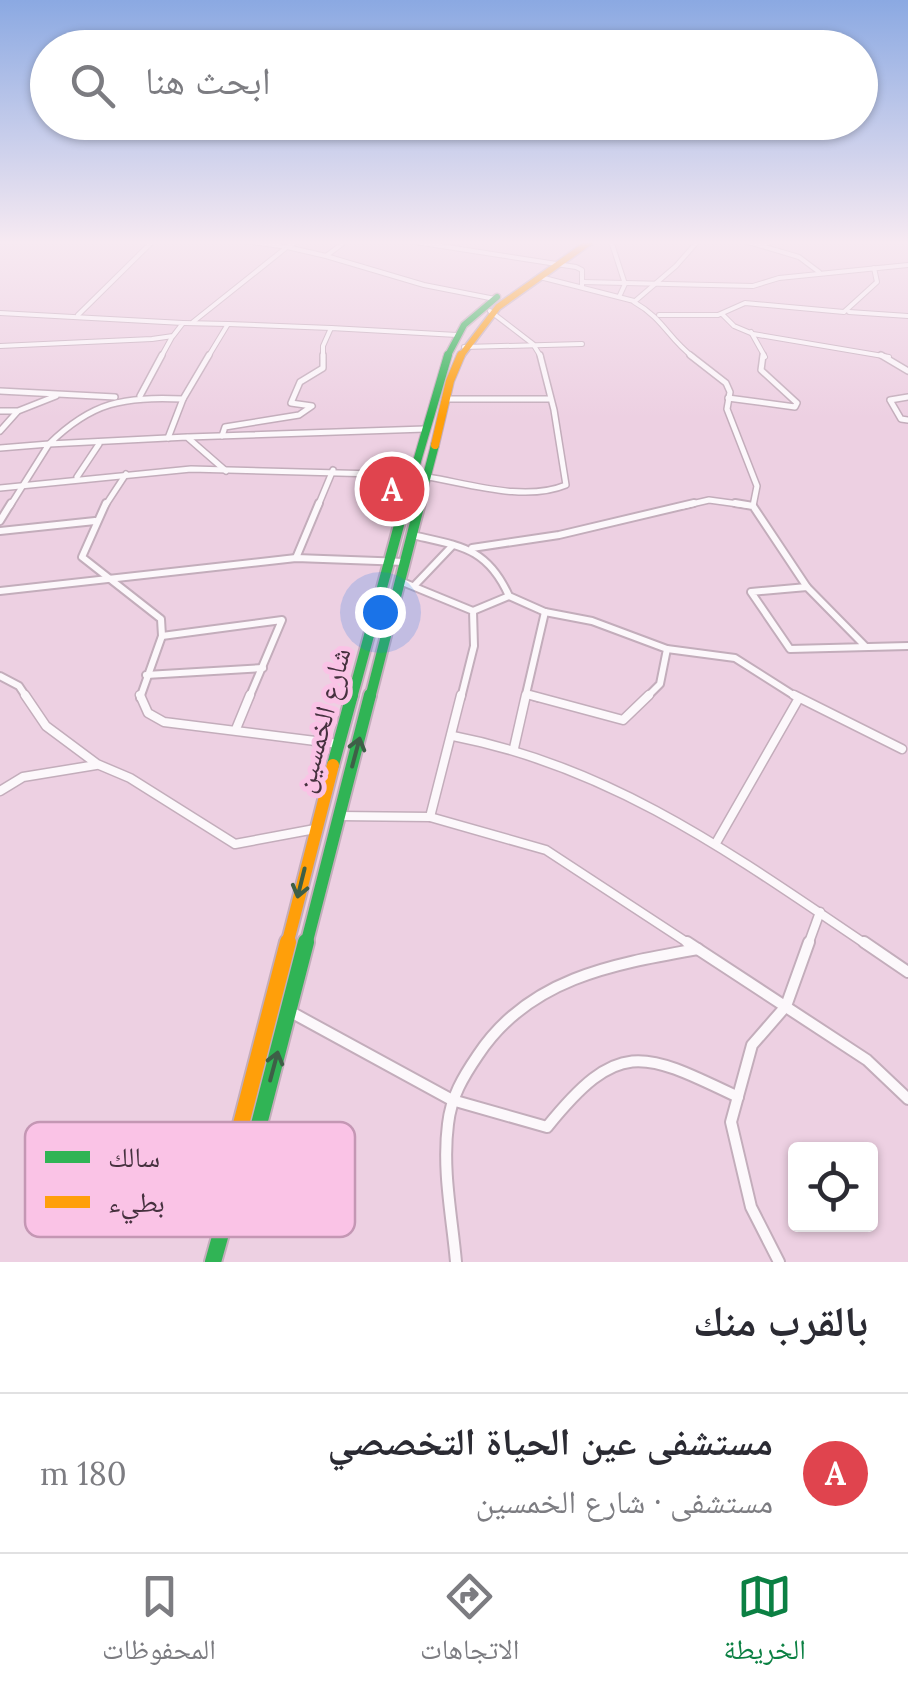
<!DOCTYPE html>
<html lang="ar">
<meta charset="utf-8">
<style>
body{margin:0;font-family:Lora,"Noto Naskh Arabic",serif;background:#f7f7f7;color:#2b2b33;direction:rtl}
.controls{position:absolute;right:30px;bottom:30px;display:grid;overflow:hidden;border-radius:10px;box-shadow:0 2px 8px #0004}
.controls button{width:90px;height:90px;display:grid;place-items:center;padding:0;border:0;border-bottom:2px solid #e1e1e2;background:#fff;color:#2b2b33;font:50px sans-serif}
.you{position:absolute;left:380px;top:612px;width:35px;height:35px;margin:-25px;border:8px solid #fff;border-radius:50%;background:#1a73e8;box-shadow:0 0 0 15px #1a73e833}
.badge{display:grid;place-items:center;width:65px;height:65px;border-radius:50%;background:#0b8043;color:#fff;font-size:32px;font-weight:700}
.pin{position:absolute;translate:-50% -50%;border:5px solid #fff;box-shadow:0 2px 10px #0006}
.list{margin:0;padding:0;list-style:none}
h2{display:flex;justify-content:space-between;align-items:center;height:130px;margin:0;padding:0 40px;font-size:42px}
h2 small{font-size:32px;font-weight:400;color:#7c7c81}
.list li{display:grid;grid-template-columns:65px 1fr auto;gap:30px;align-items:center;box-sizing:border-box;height:160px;padding:0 40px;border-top:2px solid #e1e1e2}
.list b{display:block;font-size:38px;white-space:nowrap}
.list p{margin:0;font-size:32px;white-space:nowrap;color:#7c7c81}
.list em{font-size:32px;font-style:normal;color:#7c7c81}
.icon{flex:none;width:55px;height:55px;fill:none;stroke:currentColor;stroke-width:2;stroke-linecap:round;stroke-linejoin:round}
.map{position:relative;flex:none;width:908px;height:1262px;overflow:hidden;direction:ltr}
.search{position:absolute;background:#fff;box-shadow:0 2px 8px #0004;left:30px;right:30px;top:30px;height:110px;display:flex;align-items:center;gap:25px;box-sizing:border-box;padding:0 35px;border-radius:55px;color:#7c7c81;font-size:38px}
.sheet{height:290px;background:#fff}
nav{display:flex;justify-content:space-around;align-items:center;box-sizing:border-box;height:140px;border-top:2px solid #e1e1e2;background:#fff;font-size:28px;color:#7c7c81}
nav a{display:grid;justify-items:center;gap:5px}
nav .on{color:#0b8043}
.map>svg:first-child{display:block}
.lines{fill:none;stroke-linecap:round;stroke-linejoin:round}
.street-far4-casing{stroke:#c3adbb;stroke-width:6}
.street-far3-casing{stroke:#c3adbb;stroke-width:8}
.street-far2-casing{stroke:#c3adbb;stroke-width:10}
.street-far1-casing{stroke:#c3adbb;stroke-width:11}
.street-casing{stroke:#c3adbb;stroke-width:14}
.fast-far4-casing{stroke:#c3adbb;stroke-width:9}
.fast-far3-casing{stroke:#c3adbb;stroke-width:10}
.fast-far2-casing{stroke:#c3adbb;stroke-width:14}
.fast-far1-casing{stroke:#c3adbb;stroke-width:16}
.fast-casing{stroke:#c3adbb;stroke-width:20}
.slow-far3-casing{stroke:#c3adbb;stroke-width:9}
.slow-far2-casing{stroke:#c3adbb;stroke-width:10}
.slow-far1-casing{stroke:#c3adbb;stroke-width:16}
.slow-casing{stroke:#c3adbb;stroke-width:20}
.street-far4{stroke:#fcf8fb;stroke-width:4}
.street-far3{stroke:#fcf8fb;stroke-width:5}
.street-far2{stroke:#fcf8fb;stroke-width:6}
.street-far1{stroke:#fcf8fb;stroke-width:8}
.street{stroke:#fcf8fb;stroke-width:10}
.fast-far4{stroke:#30b455;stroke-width:6}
.fast-far3{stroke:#30b455;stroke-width:8}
.fast-far2{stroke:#30b455;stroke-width:10}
.fast-far1{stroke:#30b455;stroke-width:12}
.fast{stroke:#30b455;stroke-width:16}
.slow-far3{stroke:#ff9f0a;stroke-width:6}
.slow-far2{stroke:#ff9f0a;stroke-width:8}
.slow-far1{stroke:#ff9f0a;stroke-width:12}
.slow{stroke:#ff9f0a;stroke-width:16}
.oneway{stroke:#3e5f47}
.labels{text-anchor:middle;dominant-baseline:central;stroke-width:10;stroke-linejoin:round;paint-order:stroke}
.street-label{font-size:28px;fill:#46313f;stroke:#fac3e6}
.key{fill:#fac3e6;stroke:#c497b4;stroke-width:2.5}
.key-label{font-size:28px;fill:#46313f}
</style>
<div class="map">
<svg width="908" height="1262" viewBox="0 0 908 1262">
<rect width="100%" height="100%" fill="#edd0e2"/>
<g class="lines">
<!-- street-far4 casing -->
<g class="street-far4-casing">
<g id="street-far4">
<polyline points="245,241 287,247 297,241"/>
<polyline points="346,241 326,256 424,285 495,299"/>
<polyline points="409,241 576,267 582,270 582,287"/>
<polyline points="611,241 625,284 619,297"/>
<polyline points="745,241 799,257 819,272"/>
<polyline points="761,245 775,241"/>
<polyline points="540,277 634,301"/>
<polyline points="583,282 753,286 779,278 908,265"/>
<polyline points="490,311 533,344 541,357"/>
<polyline points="849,312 908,316"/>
<polyline points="0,313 183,323 173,336 152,339 0,346"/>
<polyline points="722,314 734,326 753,334 889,357"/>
<polyline points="78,315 153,241"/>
<polyline points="659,315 718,315 745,303 844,312 877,282 874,268"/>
<polyline points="193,322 287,247 326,256"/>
<polyline points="183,323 228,324 208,357"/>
<polyline points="228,324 331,328"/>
<polyline points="751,332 765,357"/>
<polyline points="464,347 582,344"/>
<polyline points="161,357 172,337"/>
<polyline points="323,357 323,346 331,328 457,335"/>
<path d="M 693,357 C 667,337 664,319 634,302 L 676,266 L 698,241"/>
</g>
</g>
<!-- street-far3 casing -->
<g class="street-far3-casing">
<g id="street-far3">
<path d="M 209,355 L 183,399 C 123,397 93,401 49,444 L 187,437 L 226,471"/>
<polyline points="690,355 726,383 730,392 727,409 757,486 753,506"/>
<polyline points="881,355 908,371"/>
<polyline points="0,391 115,397"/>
<polyline points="140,396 162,355"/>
<polyline points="908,397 890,400 901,419 908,420"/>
<polyline points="728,398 795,407 797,403 761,370 763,355"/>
<polyline points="448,399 549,399"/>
<polyline points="0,411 18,411 56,396"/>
<polyline points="0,431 17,412"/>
<polyline points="222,436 225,427 299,415 312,406 291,403 300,382 323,368 323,355"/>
<polyline points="188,437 425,429"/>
<polyline points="168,438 183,399"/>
<polyline points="0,448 49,444 10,506"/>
<polyline points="77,477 99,444"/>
<path d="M 428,477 C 470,484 525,502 566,485 L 554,410 L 540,355"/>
<polyline points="0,488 191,469 414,475"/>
<polyline points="105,506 126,474"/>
<polyline points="318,506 333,470"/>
<polyline points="683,506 709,500 753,506"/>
</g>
</g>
<!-- street-far2 casing -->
<g class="street-far2-casing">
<g id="street-far2">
<polyline points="106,503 82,557 161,619 162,636 140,698"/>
<polyline points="735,503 753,506 807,587"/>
<polyline points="0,521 11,503"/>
<polyline points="0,531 95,521"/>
<path d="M 412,535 C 460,546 487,547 509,596 L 545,612"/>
<polyline points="472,548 559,535 694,503"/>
<polyline points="296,558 319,503"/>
<polyline points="400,581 473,611 474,646 461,698"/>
<polyline points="414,586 453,545"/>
<polyline points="0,591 296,558 405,562"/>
<polyline points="473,611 509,596"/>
<polyline points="545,612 592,621 667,649 660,684 646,698"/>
<polyline points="162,636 282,620 249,698"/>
<polyline points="866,647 807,587 751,592 790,649 908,646"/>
<polyline points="667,649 735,658 798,698"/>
<polyline points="146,675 263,668"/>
<polyline points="0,676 19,686 27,698"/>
<polyline points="539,698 526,694 545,612"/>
</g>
</g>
<!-- street-far1 casing -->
<g class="street-far1-casing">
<g id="street-far1">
<polyline points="25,695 46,726 97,764 130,778 235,844 315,829"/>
<polyline points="140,695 148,713 164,722 339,744"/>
<polyline points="530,695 623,720 649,695"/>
<polyline points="794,695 902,749"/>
<polyline points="236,729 250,695"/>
<path d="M 453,736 C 613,767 735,856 867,945"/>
<polyline points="514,748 526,695"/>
<polyline points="0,791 23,777 96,765"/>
<polyline points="339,816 430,817 546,850 691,945"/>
<polyline points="430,817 461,695"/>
<polyline points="716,843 799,698"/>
<polyline points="808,945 820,912"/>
</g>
</g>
<!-- street casing -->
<g class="street-casing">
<g id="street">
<polyline points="687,942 867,1060 908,1099"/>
<polyline points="864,942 908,972"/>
<path d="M 289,1011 L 452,1100 L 547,1127 C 619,1038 642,1051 738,1097"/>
<path d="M 456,1262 C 452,1217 442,1170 448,1124 C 451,1097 463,1077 478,1055 C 529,978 613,964 698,949"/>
<polyline points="779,1262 751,1207 731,1122 752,1045 786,1006 809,942"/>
</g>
</g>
<!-- fast-far4 casing -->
<g class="fast-far4-casing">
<polyline id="fast-far4" points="447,357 464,325 497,297"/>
</g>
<!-- fast-far3 casing -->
<g class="fast-far3-casing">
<g id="fast-far3">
<polyline points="404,506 448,355"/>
<polyline points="419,506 435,445"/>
</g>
</g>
<!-- fast-far2 casing -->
<g class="fast-far2-casing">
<g id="fast-far2">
<polyline points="352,698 405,503"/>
<polyline points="370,698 420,503"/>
</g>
</g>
<!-- fast-far1 casing -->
<g class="fast-far1-casing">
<g id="fast-far1">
<polyline points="333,765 352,695"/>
<polyline points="306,945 370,695"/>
</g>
</g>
<!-- fast casing -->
<g class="fast-casing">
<polyline id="fast" points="213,1262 242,1158 256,1136 306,942"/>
</g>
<!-- slow-far3 casing -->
<g class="slow-far3-casing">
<polyline id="slow-far3" points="460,357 498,307 591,241"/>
</g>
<!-- slow-far2 casing -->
<g class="slow-far2-casing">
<polyline id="slow-far2" points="435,445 450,381 461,355"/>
</g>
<!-- slow-far1 casing -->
<g class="slow-far1-casing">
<polyline id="slow-far1" points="287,945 333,765"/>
</g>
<!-- slow casing -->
<g class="slow-casing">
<polyline id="slow" points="242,1157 239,1132 288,942"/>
</g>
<!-- street-far4 -->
<use href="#street-far4" class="street-far4"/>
<!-- street-far3 -->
<use href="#street-far3" class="street-far3"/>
<!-- street-far2 -->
<use href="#street-far2" class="street-far2"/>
<!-- street-far1 -->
<use href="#street-far1" class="street-far1"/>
<!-- street -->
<use href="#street" class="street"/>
<!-- fast-far4 -->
<use href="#fast-far4" class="fast-far4"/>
<!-- fast-far3 -->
<use href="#fast-far3" class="fast-far3"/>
<!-- fast-far2 -->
<use href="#fast-far2" class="fast-far2"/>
<!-- fast-far1 -->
<use href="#fast-far1" class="fast-far1"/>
<!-- fast -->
<use href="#fast" class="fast"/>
<!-- slow-far3 -->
<use href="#slow-far3" class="slow-far3"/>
<!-- slow-far2 -->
<use href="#slow-far2" class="slow-far2"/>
<!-- slow-far1 -->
<use href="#slow-far1" class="slow-far1"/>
<!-- slow -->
<use href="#slow" class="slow"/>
</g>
<!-- one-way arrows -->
<defs><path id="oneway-shaft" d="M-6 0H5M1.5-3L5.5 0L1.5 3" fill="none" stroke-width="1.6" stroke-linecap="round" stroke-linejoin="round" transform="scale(2.5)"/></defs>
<g class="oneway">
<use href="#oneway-shaft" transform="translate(356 752) rotate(-75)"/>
<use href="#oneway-shaft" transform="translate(301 883) rotate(104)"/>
<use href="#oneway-shaft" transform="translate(274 1066) rotate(-75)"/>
</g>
<!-- sky -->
<linearGradient id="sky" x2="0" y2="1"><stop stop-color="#8ba9e2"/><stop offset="0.58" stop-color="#f7eaf2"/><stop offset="1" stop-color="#f7eaf2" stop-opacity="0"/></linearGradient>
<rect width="908" height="418" fill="url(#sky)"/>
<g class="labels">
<!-- street labels -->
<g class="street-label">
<text transform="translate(322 720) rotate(-75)">شارع الخمسين</text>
</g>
</g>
<!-- legend -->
<rect x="25" y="1122" width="330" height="115" rx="15" class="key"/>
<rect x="45" y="1151" width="45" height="12" fill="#30b455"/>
<rect x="45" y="1196" width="45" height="12" fill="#ff9f0a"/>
<g class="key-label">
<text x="108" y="1167">سالك</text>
<text x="108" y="1212">بطيء</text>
</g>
</svg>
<div class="controls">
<button><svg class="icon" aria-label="locate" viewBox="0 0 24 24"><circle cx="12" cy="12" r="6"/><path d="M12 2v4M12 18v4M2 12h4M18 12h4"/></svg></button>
</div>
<div class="you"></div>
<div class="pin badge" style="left:392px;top:489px;background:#e0444e">A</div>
<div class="search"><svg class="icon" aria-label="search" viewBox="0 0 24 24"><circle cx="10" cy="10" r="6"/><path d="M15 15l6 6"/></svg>ابحث هنا</div>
</div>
<section class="sheet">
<h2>بالقرب منك<small></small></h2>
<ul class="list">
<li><span class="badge" style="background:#e0444e">A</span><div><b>مستشفى عين الحياة التخصصي</b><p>مستشفى · شارع الخمسين</p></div><em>180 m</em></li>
</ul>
</section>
<nav>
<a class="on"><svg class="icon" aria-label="map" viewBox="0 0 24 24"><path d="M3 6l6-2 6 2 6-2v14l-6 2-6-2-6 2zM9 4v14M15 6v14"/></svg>الخريطة</a>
<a><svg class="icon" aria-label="directions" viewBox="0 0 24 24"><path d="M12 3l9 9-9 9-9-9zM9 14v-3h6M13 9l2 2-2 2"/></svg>الاتجاهات</a>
<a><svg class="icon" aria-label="saved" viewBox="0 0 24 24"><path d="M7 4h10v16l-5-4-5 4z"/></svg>المحفوظات</a>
</nav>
